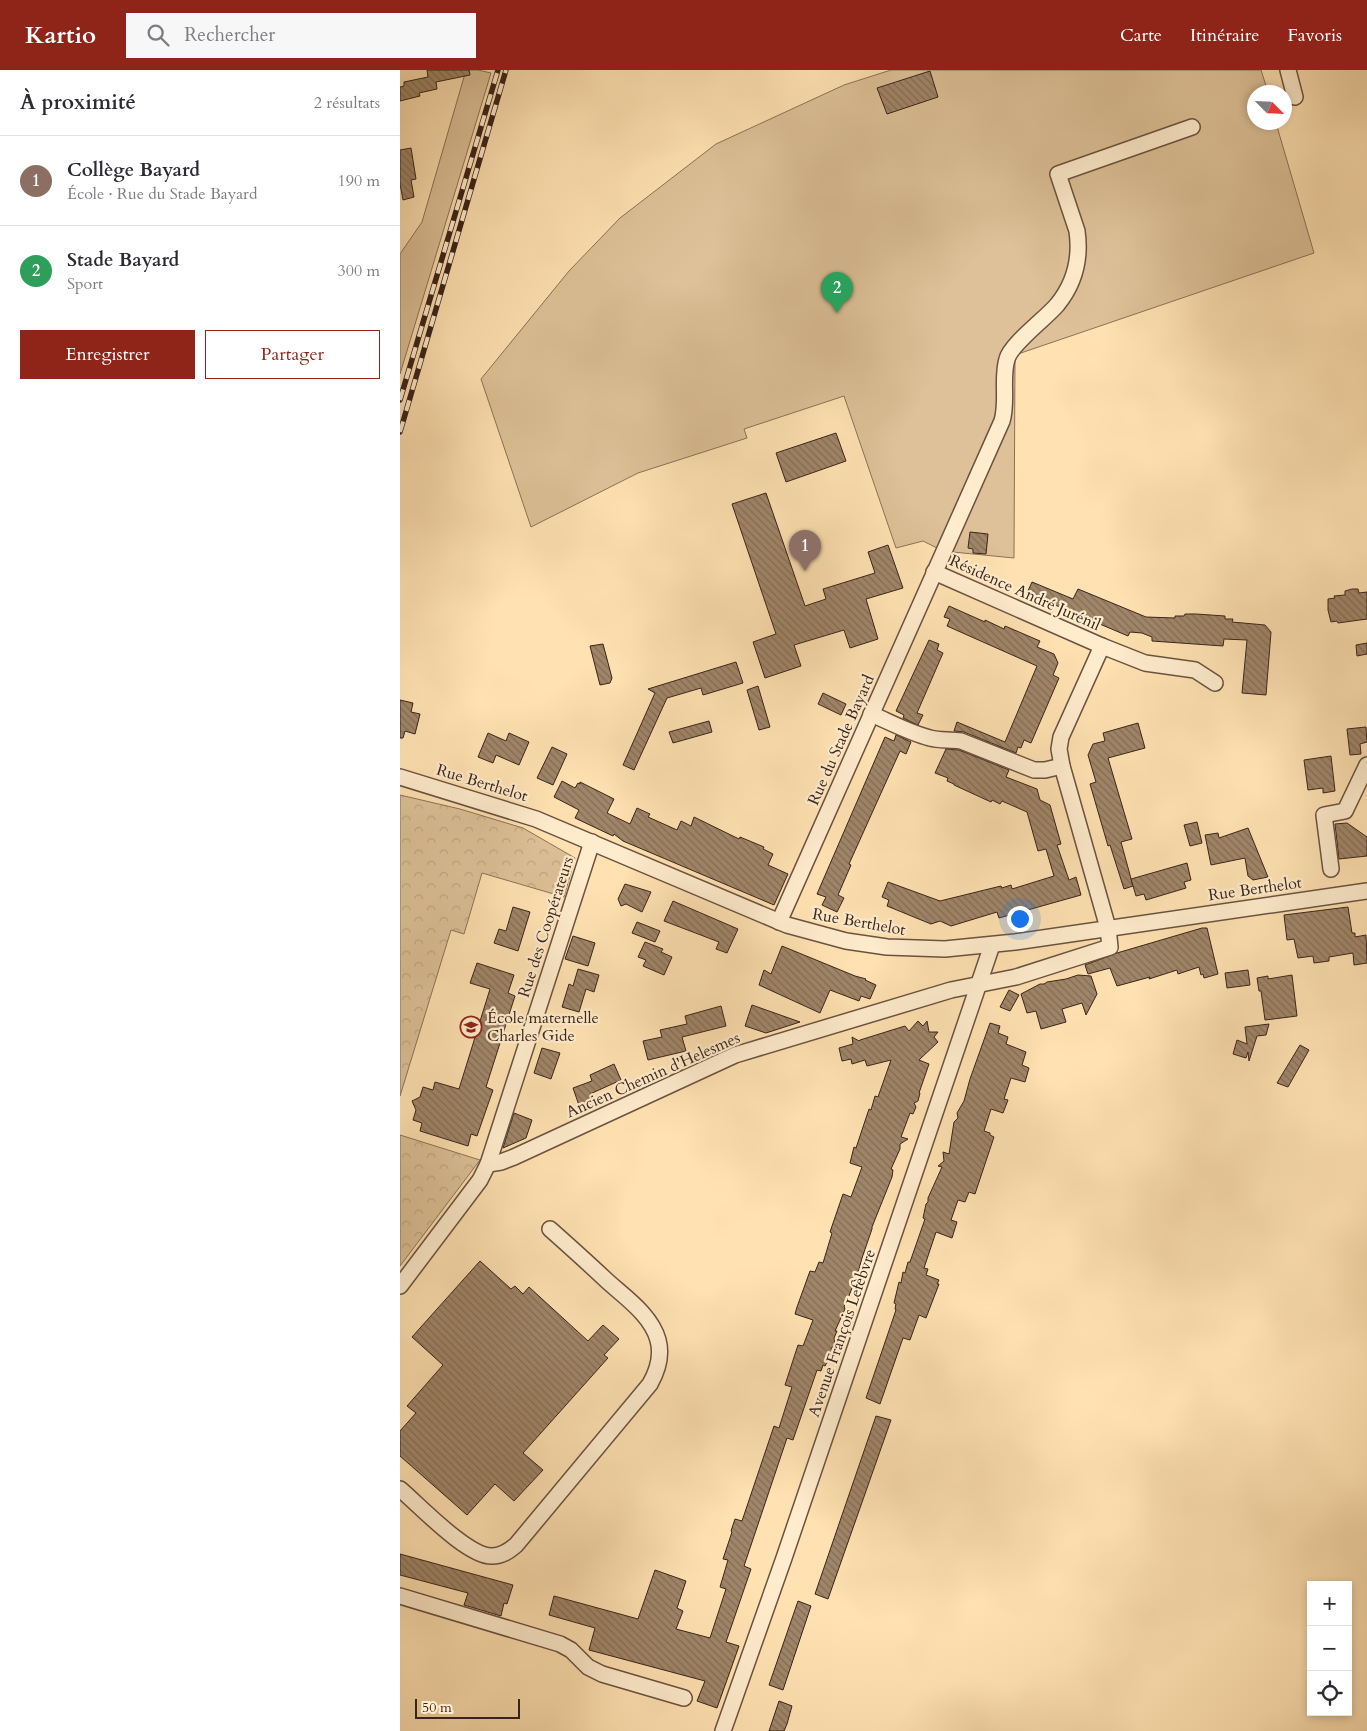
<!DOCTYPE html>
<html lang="fr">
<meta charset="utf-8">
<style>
body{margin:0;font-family:Cardo,serif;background:#f7f7f7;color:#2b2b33}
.controls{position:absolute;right:15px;bottom:15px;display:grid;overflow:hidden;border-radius:0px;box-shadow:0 2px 8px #0003}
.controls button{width:45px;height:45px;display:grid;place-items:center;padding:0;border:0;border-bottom:1px solid #e1e1e2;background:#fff;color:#2b2b33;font:25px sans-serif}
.compass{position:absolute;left:847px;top:15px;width:45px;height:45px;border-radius:50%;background:#fff;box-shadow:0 2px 8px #0003;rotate:114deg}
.scale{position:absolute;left:15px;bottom:12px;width:105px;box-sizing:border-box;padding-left:5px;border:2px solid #3a2319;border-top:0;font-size:14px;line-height:18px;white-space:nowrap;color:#3a2319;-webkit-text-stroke:4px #ffeccd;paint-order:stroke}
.you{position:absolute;left:619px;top:848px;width:18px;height:18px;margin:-12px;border:4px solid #fff;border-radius:50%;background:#1a73e8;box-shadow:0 0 0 8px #1a73e833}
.badge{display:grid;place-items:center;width:32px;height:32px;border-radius:50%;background:#8f2418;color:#fff;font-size:16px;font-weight:700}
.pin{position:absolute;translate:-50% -41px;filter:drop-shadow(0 1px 2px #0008)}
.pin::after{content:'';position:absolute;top:26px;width:18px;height:15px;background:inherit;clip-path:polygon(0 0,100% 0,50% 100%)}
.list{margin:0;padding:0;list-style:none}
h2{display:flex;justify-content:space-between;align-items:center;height:65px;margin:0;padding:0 20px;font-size:21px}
h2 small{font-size:16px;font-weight:400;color:#7c7c81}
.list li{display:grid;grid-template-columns:32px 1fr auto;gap:15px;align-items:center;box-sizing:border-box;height:90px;padding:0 20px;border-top:1px solid #e1e1e2}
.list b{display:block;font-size:19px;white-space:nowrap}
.list p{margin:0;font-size:16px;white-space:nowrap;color:#7c7c81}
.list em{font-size:16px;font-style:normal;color:#7c7c81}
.actions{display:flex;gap:10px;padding:15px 20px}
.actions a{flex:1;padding:11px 0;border:1px solid #8f2418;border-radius:0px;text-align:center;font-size:18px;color:#8f2418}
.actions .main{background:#8f2418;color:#fff}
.icon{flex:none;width:28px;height:28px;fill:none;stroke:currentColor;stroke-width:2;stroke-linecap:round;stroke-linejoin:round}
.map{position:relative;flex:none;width:967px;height:1661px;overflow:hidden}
header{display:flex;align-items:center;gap:30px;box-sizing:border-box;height:70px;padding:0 25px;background:#8f2418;color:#fff}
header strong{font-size:24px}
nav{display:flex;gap:28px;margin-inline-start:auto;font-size:18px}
.search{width:350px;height:45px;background:#f7f7f7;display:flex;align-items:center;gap:12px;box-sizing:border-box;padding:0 18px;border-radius:0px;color:#7c7c81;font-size:19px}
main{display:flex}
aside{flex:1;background:#fff}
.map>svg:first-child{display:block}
.green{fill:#dec198;stroke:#8c7258}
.forest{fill:url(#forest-crowns);stroke:#8c7258}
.building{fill:url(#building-back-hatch);stroke:#3a2319}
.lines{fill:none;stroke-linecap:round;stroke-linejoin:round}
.minor-casing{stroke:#6b523f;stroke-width:18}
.minor{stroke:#ffeccd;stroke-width:15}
.rail-casing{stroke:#3a2319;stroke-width:5.5}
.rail{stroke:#ffeccd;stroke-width:4;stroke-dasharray:11;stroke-linecap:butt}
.labels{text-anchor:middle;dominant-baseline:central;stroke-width:4.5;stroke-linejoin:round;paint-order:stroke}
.street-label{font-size:16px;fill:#3a2319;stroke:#ffeccd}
.poi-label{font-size:16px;fill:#3a2319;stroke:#ffeccd;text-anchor:start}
</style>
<header>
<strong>Kartio</strong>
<div class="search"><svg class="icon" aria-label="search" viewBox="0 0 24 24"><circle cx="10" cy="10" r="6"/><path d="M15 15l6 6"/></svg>Rechercher</div>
<nav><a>Carte</a><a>Itinéraire</a><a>Favoris</a></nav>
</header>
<main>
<aside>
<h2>À proximité<small>2 résultats</small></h2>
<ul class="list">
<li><span class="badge" style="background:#8d6e63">1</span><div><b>Collège Bayard</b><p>École · Rue du Stade Bayard</p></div><em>190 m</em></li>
<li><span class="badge" style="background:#2e9e5b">2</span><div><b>Stade Bayard</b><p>Sport</p></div><em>300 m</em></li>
</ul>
<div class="actions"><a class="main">Enregistrer</a><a>Partager</a></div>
</aside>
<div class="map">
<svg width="967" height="1661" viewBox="0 0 967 1661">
<defs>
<pattern id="forest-crowns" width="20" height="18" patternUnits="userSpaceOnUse" patternTransform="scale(1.25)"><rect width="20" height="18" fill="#dec198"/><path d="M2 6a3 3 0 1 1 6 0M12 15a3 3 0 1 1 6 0" fill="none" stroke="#bfa682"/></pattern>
<pattern id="building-back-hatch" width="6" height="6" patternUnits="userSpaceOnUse" patternTransform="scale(1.25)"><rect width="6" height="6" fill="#a08669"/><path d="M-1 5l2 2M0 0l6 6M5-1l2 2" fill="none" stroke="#836d56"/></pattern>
</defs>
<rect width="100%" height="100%" fill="#ffe1b2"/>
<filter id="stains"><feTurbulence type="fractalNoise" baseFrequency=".004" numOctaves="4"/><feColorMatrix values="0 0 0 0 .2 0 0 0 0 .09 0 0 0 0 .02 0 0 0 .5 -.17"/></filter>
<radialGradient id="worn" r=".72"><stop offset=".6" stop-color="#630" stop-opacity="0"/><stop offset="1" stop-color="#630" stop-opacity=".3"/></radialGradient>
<!-- green -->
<g class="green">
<polygon points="66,0 78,0 91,3 0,304 0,184 22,152"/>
<polygon points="491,0 861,0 868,22 854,22 854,52 876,53 914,183 615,285 614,488 553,482 537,478 523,471 496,478 444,326 344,359 347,368 238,403 131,457 81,309 169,201 220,148 316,74 444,15"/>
</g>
<!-- forest -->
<g class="forest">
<polygon points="0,725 60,739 123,758 175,788 164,827 82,803 64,864 51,860 0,1026"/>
<polygon points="0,1065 80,1090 0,1196"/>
</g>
<!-- building -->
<g class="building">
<polygon points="27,0 69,0 70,5 36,12 37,19 19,23 20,26 0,31 0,17 4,16 4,12 28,7"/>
<polygon points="530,1 538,27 487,44 477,18"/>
<polygon points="11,78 16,109 11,110 14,127 3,130 0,114 0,80"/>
<polygon points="436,363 446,391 386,412 376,383"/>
<polygon points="366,423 405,536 426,529 423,519 475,503 468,482 488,475 503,518 466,529 478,569 450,578 444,560 394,575 401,596 365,608 353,572 376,564 332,434"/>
<polygon points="570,462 588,464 586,484 573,483 573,479 568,478"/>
<polygon points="632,512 673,529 678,519 746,547 775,548 775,546 784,546 785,544 796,544 825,546 825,549 833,549 832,552 865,555 871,562 866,625 842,623 847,570 824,569 823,576 752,571 752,567 742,563 730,562 728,566 627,523"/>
<polygon points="952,519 958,519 959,523 967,522 967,549 938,553 937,551 931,552 928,540 928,529 935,528 934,526 945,525 945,521"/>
<polygon points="549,536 585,552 585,550 604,559 605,556 640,571 637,577 654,584 658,593 653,605 659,608 631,673 624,670 621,678 618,677 616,683 564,662 554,661 557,652 605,672 637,596 547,556 550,549 544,547"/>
<polygon points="529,570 539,574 537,580 543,583 517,643 523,645 518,655 503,648 504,645 496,641"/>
<polygon points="967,573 967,584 957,586 956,575"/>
<polygon points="203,574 212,608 210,613 200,615 190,576"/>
<polygon points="336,592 343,613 303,625 301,618 267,628 234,700 223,695 255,623 248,619"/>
<polygon points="358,616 370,657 359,660 347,620"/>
<polygon points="423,623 446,634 441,645 418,634"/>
<polygon points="0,630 13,633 11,642 20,644 15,664 5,661 3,668 0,668"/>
<polygon points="309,651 312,662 273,673 269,662"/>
<polygon points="738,653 745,678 708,688 732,769 721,772 733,816 724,819 710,775 708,776 690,714 696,712 688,685 693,674 705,671 703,663"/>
<polygon points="966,657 967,672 960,674 961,684 950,685 947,659"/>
<polygon points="88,663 106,671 109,663 129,672 119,695 96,685 93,693 78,687"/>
<polygon points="496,665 511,672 506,684 500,681 449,794 451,795 438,825 444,828 437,842 422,835 426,827 417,824 485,667 494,671"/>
<polygon points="152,677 167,684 153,715 137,708"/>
<polygon points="546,679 559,680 609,700 606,707 637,719 640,730 650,735 661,774 657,775 669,810 676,807 681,825 599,848 597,842 551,856 540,851 531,854 487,836 489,830 482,827 488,812 540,831 601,816 602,818 611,815 612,819 654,806 646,779 638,781 627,742 602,731 600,734 592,730 591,732 554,715 554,714 547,711 548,708 535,703"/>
<polygon points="931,686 935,721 923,723 923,718 908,720 904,690"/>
<polygon points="162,711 175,718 178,713 180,714 180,712 214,729 207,743 230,754 237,738 250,744 248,747 277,760 281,751 291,756 294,747 339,769 340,767 364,777 363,779 373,784 368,795 388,804 374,835 223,771 214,764 213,766 175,748 179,740 154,727"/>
<polygon points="797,752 802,773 790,776 784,755"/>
<polygon points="947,753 967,767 967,786 939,789 935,754"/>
<polygon points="848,758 868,807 853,810 848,806 845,788 811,795 805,765 818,763 819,768"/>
<polygon points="787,793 791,810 784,812 786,818 746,830 744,824 736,826 731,809"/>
<polygon points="225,814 251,822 242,842 226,834 221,836 218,829"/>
<polygon points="273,831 338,859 327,883 316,879 319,872 264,851"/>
<polygon points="113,837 130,842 118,881 94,873 99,859 106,861"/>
<polygon points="948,837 952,863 955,863 955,867 966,865 967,893 954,895 953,883 929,887 929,891 914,893 913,886 898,888 894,869 887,870 884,845"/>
<polygon points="237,852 260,861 255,872 232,863"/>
<polygon points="802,858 807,858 818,904 804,908 803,904 801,905 799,897 778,904 777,900 749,909 750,907 717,916 710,898 688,904 685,895 717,883"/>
<polygon points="173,866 195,873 188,896 165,889"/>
<polygon points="245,872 263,879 261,882 272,887 264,905 243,896 246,890 238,887"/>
<polygon points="382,876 455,906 466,909 465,910 476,915 470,929 461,926 459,931 430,920 420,943 359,915 364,900 371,904"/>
<polygon points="77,893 114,905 108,923 115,926 86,1017 93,1020 77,1066 71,1064 68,1076 20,1061 22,1053 13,1050 16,1040 12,1031 20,1027 23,1017 33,1020 35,1012 59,1019 90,919 70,913"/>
<polygon points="178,899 199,905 194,922 186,919 179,942 162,937 169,914 173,916"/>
<polygon points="848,900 850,915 827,918 825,903"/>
<polygon points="678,905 691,906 697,924 686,945 682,933 662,939 666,952 641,959 636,941 627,943 621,924 640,914 644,914 647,912 666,909"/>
<polygon points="892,905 897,946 865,950 861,921 859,921 857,908 868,906 868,909"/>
<polygon points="609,920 619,925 610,941 600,937"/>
<polygon points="352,935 400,952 366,963 345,956"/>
<polygon points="321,936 326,956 282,967 286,981 248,990 243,971 262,967 260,960 287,954 285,946"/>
<polygon points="518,951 523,956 527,951 529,962 538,962 534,967 538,972 519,990 529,994 519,1023 520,1023 518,1031 514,1033 516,1037 513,1044 510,1043 501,1067 508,1069 500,1074 500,1079 491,1099 493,1100 492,1107 472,1157 472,1159 462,1188 459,1199 446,1234 444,1236 445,1239 435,1261 437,1261 434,1268 435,1276 431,1278 432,1283 425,1296 423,1295 421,1301 417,1300 393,1370 387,1368 344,1496 351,1499 326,1572 339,1576 317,1638 297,1631 305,1611 189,1580 195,1558 149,1545 154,1526 238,1549 255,1500 286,1511 277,1538 283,1541 276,1559 310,1568 326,1519 320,1517 328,1490 323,1489 332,1462 331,1461 335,1449 342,1451 374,1356 379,1358 392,1317 385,1315 398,1275 403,1276 413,1250 395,1244 397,1237 410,1201 415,1202 419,1192 423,1193 432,1163 430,1162 443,1124 451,1127 462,1097 450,1093 454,1077 456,1078 469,1039 471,1040 475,1026 478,1027 491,990 467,996 465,990 452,994 451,989 442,991 439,978 453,974 452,967 459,971 460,970 505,956 509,961"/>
<polygon points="590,953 600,956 598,963 608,967 606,974 626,982 622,995 629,998 625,1012 611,1008 604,1029 608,1030 603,1043 591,1039 584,1061 590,1063 590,1065 594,1067 575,1124 569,1122 565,1132 558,1130 551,1150 557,1152 552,1168 536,1162 524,1198 528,1199 526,1205 539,1210 537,1214 539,1214 526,1248 519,1245 510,1270 503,1268 480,1334 466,1328 496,1240 495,1239 496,1234 494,1233 499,1212 501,1213 503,1202 505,1203 508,1192 510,1192 525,1149 523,1148 526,1134 528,1132 528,1128 542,1097 538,1096 544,1091 543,1082 549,1084 554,1052 558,1048 557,1043 564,1031 570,1009"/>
<polygon points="869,954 866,965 857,966 849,991 848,982 846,988 833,984 837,970 847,974 845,957"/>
<polygon points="900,975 909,980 888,1017 877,1013"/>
<polygon points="142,978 160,983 151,1009 134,1003"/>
<polygon points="214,994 221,1010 190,1024 194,1036 181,1041 173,1018 192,1011 190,1005"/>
<polygon points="114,1043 132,1050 126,1068 103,1078"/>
<polygon points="80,1191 111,1219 115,1216 123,1224 129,1217 188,1271 203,1255 219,1269 204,1285 208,1288 123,1383 143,1400 114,1431 95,1414 67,1445 0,1386 0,1361 16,1343 7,1336 43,1295 12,1267"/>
<polygon points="476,1346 491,1350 428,1529 415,1524"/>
<polygon points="0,1484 113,1515 107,1534 104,1533 101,1546 64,1535 68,1523 0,1505"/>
<polygon points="398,1531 411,1536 383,1620 369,1615"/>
<polygon points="379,1631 392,1636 387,1654 384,1661 369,1661"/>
</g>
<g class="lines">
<!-- minor casing -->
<g class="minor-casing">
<g id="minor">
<polyline points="888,0 895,27"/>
<polyline points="702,576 745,593 795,600 815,613"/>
<path d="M 471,644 C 490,652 510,663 530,668 C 540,671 550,669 561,671 L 634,700 L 645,700 L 662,696"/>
<polyline points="0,707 136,749 387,855 446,871 487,877 545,879 615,872 967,821"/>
<polyline points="931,799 924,745 945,741 967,695"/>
<path d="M 379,852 L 602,351 C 608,331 601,309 607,289 C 611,274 645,249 657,235 C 675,213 681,189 677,161 L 658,104 L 792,57"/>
<polyline points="88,1094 101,1092 114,1087 335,985 551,920 616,907 710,877 708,858 662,696 659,679 661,667 702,576 534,502"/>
<polyline points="0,1216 80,1110 88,1094 192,772"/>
<path d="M 0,1419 C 19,1435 68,1487 92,1486 C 102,1486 109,1481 116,1475 L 250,1314 C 258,1300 262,1285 258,1270 C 251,1244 223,1226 205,1209 C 187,1192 168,1175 150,1159"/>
<polyline points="0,1526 160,1574 171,1580 188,1597 202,1604 284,1628"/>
<polyline points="323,1661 384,1488 592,875"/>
</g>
</g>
<!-- minor -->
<use href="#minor" class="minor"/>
<!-- rail casing -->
<g class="rail-casing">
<g id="rail">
<polyline points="0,330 98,0"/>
<polyline points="0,362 106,0"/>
</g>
</g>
<!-- rail -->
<use href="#rail" class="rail"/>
</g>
<!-- icons -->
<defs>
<g id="school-ring" transform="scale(1.125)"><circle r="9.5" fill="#ffeccd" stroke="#8f2418" stroke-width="1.5"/><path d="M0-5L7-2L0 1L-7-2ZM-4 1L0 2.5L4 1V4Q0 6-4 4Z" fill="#8f2418"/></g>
</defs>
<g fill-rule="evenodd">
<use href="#school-ring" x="71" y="957"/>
</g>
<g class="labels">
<!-- street labels -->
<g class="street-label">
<text transform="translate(625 523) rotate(24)">Résidence André Jurénil</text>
<text transform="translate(441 670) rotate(-66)">Rue du Stade Bayard</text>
<text transform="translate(82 713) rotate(17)">Rue Berthelot</text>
<text transform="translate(855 819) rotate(-8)">Rue Berthelot</text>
<text transform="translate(459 852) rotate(10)">Rue Berthelot</text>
<text transform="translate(146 857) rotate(-72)">Rue des Coopérateurs</text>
<text transform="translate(253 1005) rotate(-24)">Ancien Chemin d'Helesmes</text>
<text transform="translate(442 1263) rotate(-71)">Avenue François Lefèbvre</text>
</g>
<!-- poi labels -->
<g class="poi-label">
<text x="87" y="948">École maternelle<tspan x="87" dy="18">Charles Gide</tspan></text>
</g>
</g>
<rect width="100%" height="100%" filter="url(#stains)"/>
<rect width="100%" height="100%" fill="url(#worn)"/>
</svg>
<div class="controls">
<button>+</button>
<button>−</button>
<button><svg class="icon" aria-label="locate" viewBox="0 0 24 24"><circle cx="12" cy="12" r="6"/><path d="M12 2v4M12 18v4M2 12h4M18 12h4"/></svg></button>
</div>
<svg class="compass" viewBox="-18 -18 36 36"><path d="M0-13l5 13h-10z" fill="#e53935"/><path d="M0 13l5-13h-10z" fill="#7c7c81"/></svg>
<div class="scale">50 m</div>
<div class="you"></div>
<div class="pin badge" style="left:405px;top:501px;background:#8d6e63">1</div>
<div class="pin badge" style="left:437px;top:243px;background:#2e9e5b">2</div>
</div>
</main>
